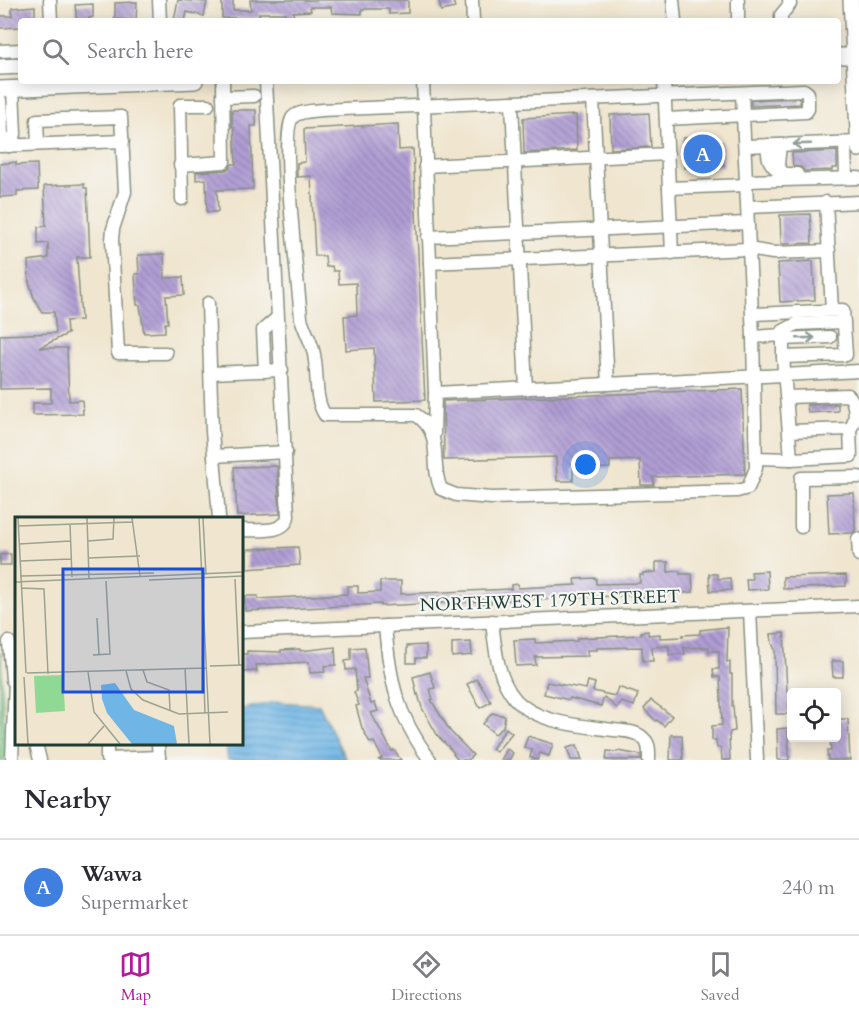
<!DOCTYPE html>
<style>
body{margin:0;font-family:Cardo,serif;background:#f7f7f7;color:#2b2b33}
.controls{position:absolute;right:18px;bottom:18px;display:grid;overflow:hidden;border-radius:6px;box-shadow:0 3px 15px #0003}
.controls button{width:54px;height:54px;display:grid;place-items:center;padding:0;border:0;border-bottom:2px solid #e1e1e2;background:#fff;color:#2b2b33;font:30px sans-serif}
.you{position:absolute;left:586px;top:465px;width:21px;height:21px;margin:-15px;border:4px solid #fff;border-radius:50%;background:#1a73e8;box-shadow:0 0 0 9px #1a73e833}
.badge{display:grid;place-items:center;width:39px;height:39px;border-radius:50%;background:#b5179e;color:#fff;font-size:20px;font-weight:700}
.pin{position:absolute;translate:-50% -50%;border:3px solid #fff;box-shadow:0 2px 6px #0006}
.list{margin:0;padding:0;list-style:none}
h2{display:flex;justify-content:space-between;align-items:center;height:78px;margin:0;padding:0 24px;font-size:26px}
h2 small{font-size:20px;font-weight:400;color:#7c7c81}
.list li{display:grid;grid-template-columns:39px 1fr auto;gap:18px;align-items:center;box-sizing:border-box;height:96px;padding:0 24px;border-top:2px solid #e1e1e2}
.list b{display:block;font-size:22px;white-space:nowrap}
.list p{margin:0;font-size:20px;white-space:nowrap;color:#7c7c81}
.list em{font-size:20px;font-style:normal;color:#7c7c81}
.icon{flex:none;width:33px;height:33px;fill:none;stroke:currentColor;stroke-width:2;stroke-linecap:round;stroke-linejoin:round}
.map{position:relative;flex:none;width:859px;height:760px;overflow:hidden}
.search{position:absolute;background:#fff;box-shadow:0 3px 15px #0003;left:18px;right:18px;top:18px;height:66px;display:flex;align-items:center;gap:15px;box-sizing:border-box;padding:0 21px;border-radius:6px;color:#7c7c81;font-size:22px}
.sheet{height:174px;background:#fff}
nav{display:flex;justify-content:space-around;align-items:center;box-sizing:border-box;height:84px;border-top:2px solid #e1e1e2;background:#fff;font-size:16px;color:#7c7c81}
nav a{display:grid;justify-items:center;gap:3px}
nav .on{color:#b5179e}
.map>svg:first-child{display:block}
.park{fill:#90d995;stroke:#588b64;stroke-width:1.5}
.water{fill:url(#water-rules);stroke:#477a8d;stroke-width:1.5}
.building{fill:url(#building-back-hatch)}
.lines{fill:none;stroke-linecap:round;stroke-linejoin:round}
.minor-casing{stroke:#889181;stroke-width:15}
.major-casing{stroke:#889181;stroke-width:18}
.minor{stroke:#fff;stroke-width:12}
.major{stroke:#fff;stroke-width:15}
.oneway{stroke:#8f9e9a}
.labels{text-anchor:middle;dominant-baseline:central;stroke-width:4.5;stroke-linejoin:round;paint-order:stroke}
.street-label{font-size:18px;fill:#1f3d34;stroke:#f6f6f2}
.inset-road{fill:none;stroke:#9ca290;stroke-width:1.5}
.view{fill:#1d4ed8;fill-opacity:0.15;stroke:#1d4ed8;stroke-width:3}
.inset-edge{fill:none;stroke:#1f3d34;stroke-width:3}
</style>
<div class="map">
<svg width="859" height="760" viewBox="0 0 859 760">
<defs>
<pattern id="water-rules" width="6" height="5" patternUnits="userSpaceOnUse" patternTransform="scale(1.5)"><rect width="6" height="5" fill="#6fb6e6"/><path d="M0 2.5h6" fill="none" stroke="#5b95bb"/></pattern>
<pattern id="building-back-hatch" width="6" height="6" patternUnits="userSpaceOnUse" patternTransform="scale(1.5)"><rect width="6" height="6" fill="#b09dd4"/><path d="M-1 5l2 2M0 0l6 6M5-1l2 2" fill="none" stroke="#8f81ad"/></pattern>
</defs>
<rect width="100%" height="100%" fill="#f6f6f2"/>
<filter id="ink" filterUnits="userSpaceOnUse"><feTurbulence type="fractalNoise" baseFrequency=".0167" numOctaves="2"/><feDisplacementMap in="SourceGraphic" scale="12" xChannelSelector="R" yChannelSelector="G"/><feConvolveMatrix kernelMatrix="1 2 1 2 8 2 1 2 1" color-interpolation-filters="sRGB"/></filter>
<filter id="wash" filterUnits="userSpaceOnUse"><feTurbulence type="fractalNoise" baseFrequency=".008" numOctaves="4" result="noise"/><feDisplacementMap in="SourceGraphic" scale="24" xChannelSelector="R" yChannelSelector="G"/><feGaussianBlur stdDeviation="1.35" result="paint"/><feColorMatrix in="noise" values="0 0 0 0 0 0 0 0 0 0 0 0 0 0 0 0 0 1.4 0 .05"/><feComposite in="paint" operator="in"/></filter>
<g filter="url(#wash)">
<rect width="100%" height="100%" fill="#f0e5ce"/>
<!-- park -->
<polygon class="park" points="0,653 1,653 5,760 0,760"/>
<!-- water -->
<polygon class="water" points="277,702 319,705 346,760 228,760 226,744 242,744 242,709"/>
<g id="blocks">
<!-- building -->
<g class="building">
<polygon points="178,0 207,2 204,16 187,12 185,21 174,20"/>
<polygon points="222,0 233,0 233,10 251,10 250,0 408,0 408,13 389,14 389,9 362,9 362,14 332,13 331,7 310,7 311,11 293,12 294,20 285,20 285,13 259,13 260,18 222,18"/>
<polygon points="439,0 453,0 455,8 441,11"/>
<polygon points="137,2 136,21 115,19 115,3"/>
<polygon points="93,4 93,17 89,18 89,21 77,21 75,5"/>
<polygon points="35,6 35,21 21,21 21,27 0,28 0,16 12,16 12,8"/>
<polygon points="800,98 800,104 751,106 751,100"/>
<polygon points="232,110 256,110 256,126 251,126 253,189 217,190 218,212 207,212 206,179 196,180 196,172 225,170 229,169 232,164 236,164 234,127 232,127"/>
<polygon points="649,113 651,147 611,149 610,115"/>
<polygon points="576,115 577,150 524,153 523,118"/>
<polygon points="398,124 399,150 413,149 425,400 376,402 374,348 346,350 344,316 357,315 356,283 339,284 338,271 333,271 332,266 326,267 325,256 315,256 311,176 297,177 297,163 305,162 304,129"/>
<polygon points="699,135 711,135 711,142 722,142 723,166 684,168 683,138 699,137"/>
<polygon points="837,151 837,168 832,168 832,170 805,171 801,167 793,166 792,153"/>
<polygon points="16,162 16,165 37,164 38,190 17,191 17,196 0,197 0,164"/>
<polygon points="84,184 84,188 87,188 90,257 77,257 81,320 66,321 67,333 69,333 39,348 67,348 69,401 82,400 83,414 33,415 33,403 51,403 51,388 0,389 0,335 56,333 54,312 42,312 34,298 29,282 28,261 48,258 48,243 38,244 38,227 46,226 44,186"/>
<polygon points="810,214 812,243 781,244 780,215"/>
<polygon points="164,254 165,278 183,277 184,295 166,296 168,323 165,323 165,332 144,333 140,305 137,305 135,274 139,274 138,255"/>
<polygon points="813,261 815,300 780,302 778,263"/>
<polygon points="742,389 745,474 653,477 654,485 641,485 640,460 610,461 610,468 573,469 573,481 557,481 556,457 444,460 443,401"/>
<polygon points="838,404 838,411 808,413 807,405"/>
<polygon points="273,466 277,466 280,514 237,516 234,467"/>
<polygon points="854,493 855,531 852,533 829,534 827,494"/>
<polygon points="298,547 300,565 247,569 247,551 249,549"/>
<polygon points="11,554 11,565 0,565 0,555"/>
<polygon points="656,562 668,562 668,572 680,571 680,574 692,574 693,592 667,595 667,593 651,594 651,597 641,597 641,595 491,601 491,603 480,604 480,601 381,606 381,604 245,611 245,596 258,596 258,599 347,594 347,586 358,586 358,593 380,592 380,581 401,581 401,594 511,589 511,585 518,584 518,588 576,585 575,579 596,578 596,584 640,583 640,575 643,575 643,573 656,572"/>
<polygon points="767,571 768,589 747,590 746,579 752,579 751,572"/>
<polygon points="709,574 717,574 718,579 730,578 731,590 710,591"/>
<polygon points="846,575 846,586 783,589 783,577"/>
<polygon points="728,627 727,662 730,662 730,674 732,674 732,706 733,706 735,731 730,732 729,736 730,760 722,760 721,748 717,748 716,740 712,740 712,726 722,725 720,677 714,677 713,669 719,669 719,651 709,651 709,647 684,648 685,654 669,655 669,646 652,647 653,661 643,661 642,647 597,648 597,650 587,650 588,656 535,657 536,665 516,666 514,640 535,639 535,643 577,641 577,638 641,635 641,632 648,631 648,635 660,634 660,638 683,637 682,635 700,634 700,630"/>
<polygon points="784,633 787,691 792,691 792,700 789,700 788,714 776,714 775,650 772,643 771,634"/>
<polygon points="471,642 472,655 452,657 452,643"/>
<polygon points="426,645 426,658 416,658 416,663 407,663 407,646"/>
<polygon points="335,647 336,665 324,666 325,672 310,673 309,662 256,665 257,671 242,672 242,654 247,654 247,651 281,652 281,650 300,649 300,651"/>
<polygon points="365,647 368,678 363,678 371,704 375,703 378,711 371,713 392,751 394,750 401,760 378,760 382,758 374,742 370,743 362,728 356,706 359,705 354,692 357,691 355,669 346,670 345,661 351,660 351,648"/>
<polygon points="832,661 843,661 843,677 833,677"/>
<polygon points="430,672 435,688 430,689 433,699 431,700 450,731 473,755 468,760 458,760 453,754 454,753 438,736 422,708 418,694 417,695 413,677"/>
<polygon points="477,679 491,702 480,708 467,684"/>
<polygon points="588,681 595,683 593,691 615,696 618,687 638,694 634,706 622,702 617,708 604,697 601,706 570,698 569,700 544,694 547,682 586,689"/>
<polygon points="651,700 672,716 664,726 657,720 656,721 644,709"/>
<polygon points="492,713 505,716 503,727 495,734 483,724"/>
<polygon points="837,719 848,719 850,760 828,760 827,751 831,751 830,738 837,738"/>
<polygon points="506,728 512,733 496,752 492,749"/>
<polygon points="788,728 789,760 778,760 777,729"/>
<polygon points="671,735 682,735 683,760 670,760"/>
<polygon points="528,736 553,744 549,756 540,753 537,760 530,757 532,750 524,747"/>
<polygon points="577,745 582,760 571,760 567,748"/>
<polygon points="507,749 513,753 509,760 501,760"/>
<polygon points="607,751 617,752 617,751 641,755 641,760 606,760"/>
</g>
</g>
</g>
<g filter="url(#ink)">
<use href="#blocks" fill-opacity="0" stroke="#889181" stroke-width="1.5"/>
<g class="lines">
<!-- minor casing -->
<g class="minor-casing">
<g id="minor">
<polyline points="50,0 51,21"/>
<polyline points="159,0 160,21"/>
<polyline points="472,0 473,21"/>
<polyline points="673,0 675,21"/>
<polyline points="738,0 738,21"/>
<polyline points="781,21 781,15 790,4 789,0"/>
<polyline points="0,51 21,50"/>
<polyline points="423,81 435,393 434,434"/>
<polyline points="664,81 672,253"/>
<polyline points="223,97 254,96"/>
<polyline points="593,99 608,384"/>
<polyline points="0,100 2,134 9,146"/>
<polyline points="512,104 526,389"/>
<path d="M 666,119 L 806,112 L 808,109 L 808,93 L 804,90 L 343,109 C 331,110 301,109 293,117 C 279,131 299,290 301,318 C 304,329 310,339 313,350 C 319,371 313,397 325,415 L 416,415 C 445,434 429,463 441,489 L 456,495 L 492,498 L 737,491 L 748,488 L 756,468 L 753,337 L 742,93"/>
<polyline points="845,143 846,178"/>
<polyline points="38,144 37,120 121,117 125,192 113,229 112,240 118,353 166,353"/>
<path d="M 768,145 C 767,158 769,164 780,172"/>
<polyline points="780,145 778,165 783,174 797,174"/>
<polyline points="0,146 123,141"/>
<polyline points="9,146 15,134 13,89"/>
<polyline points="746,146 859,142"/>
<polyline points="180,165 224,162 223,81"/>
<polyline points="425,166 668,154"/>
<polyline points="747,181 859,178"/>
<polyline points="669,188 747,185"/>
<polyline points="182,199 180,105 208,105"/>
<polyline points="826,202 832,310"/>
<polyline points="748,207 859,202"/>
<polyline points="428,237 747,223"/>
<polyline points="430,263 748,249 773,253 829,251"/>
<polyline points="208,303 212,431 219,518"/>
<polyline points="753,314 843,310 846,355 783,357"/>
<polyline points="753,337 782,335"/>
<polyline points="782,339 830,337"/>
<polyline points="265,371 263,330 277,318"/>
<polyline points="211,373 282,370"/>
<polyline points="435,393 859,371"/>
<path d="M 787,397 L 848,395 C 856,402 857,421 850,429"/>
<polyline points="790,431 850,429 851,456 791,459 783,357 783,331 796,324 844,322"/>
<polyline points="214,456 286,452"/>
<polyline points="755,458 791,459"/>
<polyline points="801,527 801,478 859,477"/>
<path d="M 242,530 C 256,530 286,534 288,516 L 266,81"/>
<polyline points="858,539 859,555"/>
<polyline points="750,611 757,760"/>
<path d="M 492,621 C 495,647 497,678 515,699 C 538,724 584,726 614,730 C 624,731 637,731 644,739 C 650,744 649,752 649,760"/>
<path d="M 385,626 C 390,682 396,713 430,760"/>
<polyline points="242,632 859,606"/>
<polyline points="9,642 12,680 16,680"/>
<polyline points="36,744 40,760"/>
<polyline points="107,744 107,759 159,757"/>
<polyline points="158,744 159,760"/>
<polyline points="12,760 15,680"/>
</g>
</g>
<!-- major casing -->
<g class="major-casing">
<g id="major">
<polyline points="851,0 859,149"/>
<polyline points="838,56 859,56"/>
<polyline points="0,67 21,66"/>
<polyline points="0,89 195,81"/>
</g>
</g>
<!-- minor -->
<use href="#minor" class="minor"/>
<!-- major -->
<use href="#major" class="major"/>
</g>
<!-- one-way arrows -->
<defs><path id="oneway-shaft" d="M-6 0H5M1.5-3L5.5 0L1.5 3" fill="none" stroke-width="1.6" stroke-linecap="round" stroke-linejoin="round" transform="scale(1.5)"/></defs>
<g class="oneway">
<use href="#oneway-shaft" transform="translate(802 144) rotate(178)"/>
<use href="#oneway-shaft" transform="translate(806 338) rotate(-2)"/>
</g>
</g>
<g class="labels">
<!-- street labels -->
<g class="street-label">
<text transform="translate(550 601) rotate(-2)">NORTHWEST 179TH STREET</text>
</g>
</g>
<!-- overview -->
<g transform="translate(15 517)">
<rect width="228" height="228" fill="#f0e5ce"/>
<path d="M 48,158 L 50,194 L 21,196 L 19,159 Z" fill="#90d995"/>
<path d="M 100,166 L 119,193 L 159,209 L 162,227 L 117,227 L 92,196 L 87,182 L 86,168 Z" fill="#6fb6e6"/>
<path class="inset-road" d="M 3,1 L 11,156M 72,1 L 74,61M 117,1 L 125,59M 184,1 L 195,227M 188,1 L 191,58M 55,7 L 57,60M 3,9 L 117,5M 73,24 L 98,22 L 99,1M 4,27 L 55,24M 73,41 L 125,39M 5,44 L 56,42M 5,59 L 139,56M 220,62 L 224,149M 134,63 L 228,59M 0,65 L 228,55M 6,71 L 29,72 L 33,157M 82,101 L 84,138M 78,138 L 95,137 L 91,64M 188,139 L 190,196M 195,149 L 228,148M 170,151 L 174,227M 128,153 L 132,165 L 154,173 L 155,193M 111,154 L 116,172 L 128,183 L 164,197 L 213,195M 73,155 L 79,195 L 105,227M 12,156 L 191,151M 9,160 L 13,227M 73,227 L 89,209"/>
<path class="view" d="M 48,52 L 188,52 L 188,175 L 48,175 Z"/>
<rect width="228" height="228" class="inset-edge"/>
</g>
</svg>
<div class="controls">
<button><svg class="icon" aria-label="locate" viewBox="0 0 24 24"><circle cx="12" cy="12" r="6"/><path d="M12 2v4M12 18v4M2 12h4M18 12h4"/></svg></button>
</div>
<div class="you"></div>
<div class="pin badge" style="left:703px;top:154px;background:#3f7fe0">A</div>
<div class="search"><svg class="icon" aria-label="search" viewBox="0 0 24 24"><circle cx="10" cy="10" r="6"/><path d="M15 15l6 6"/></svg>Search here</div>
</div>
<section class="sheet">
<h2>Nearby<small></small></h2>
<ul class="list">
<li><span class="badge" style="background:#3f7fe0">A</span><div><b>Wawa</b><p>Supermarket</p></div><em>240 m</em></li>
</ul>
</section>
<nav>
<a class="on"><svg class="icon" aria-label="map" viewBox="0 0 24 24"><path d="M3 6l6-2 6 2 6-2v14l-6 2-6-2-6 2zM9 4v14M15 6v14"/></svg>Map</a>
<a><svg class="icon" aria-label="directions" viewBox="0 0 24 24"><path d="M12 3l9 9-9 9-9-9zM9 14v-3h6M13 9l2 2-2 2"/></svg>Directions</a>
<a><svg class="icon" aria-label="saved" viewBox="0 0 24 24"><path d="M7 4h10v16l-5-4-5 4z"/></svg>Saved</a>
</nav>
